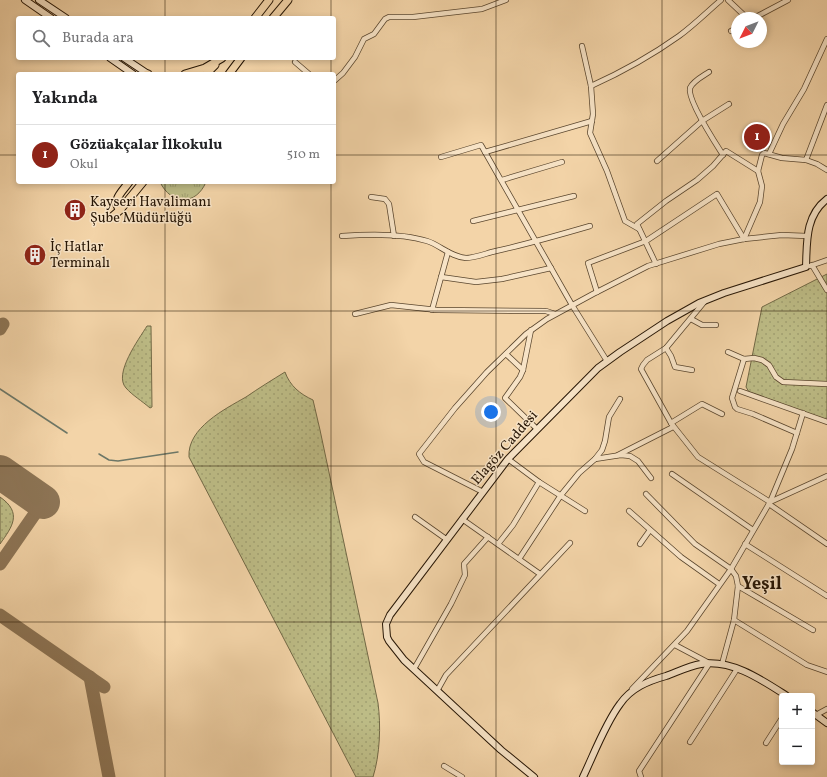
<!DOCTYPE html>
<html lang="tr">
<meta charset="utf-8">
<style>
body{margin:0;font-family:Vollkorn,serif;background:#f2f2f2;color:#202124}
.controls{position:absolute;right:12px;bottom:12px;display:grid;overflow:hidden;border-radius:4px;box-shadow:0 2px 6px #0003}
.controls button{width:36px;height:36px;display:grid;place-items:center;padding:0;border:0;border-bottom:1px solid #e0e0e0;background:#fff;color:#202124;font:20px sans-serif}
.compass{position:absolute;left:731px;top:12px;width:36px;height:36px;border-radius:50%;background:#fff;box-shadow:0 2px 6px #0003;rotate:228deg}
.you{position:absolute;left:491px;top:412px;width:14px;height:14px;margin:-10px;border:3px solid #fff;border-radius:50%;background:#1a73e8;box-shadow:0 0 0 6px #1a73e833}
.badge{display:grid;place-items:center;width:26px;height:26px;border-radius:50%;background:#8f2418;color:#fff;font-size:13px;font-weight:700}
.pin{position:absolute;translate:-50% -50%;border:2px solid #fff;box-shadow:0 1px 4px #0006}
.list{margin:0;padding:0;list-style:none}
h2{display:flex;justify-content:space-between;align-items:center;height:52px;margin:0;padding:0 16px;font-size:17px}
h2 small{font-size:13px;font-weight:400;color:#757577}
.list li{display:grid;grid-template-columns:26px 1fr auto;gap:12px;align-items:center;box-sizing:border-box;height:60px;padding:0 16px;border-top:1px solid #e0e0e0}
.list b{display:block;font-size:15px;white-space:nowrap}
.list p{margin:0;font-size:13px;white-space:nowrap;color:#757577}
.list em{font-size:13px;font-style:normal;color:#757577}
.icon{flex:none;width:22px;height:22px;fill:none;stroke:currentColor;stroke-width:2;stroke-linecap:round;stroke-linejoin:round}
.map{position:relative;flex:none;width:827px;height:777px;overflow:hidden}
.search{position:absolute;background:#fff;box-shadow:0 2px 6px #0003;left:16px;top:16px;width:320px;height:44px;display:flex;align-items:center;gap:10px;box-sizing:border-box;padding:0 14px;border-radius:4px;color:#757577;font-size:15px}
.panel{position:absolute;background:#fff;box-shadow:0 2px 6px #0003;left:16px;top:72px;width:320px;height:112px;border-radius:4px}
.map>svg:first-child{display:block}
.grass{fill:url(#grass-dots);stroke:#726946}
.park{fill:url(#park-tufts);stroke:#726946}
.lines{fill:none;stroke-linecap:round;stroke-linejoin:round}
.stream{stroke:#6d7767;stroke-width:1.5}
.taxiway{stroke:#8d7556;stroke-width:13}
.runway{stroke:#8d7556;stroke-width:34}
.street-casing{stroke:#5a462e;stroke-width:6}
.secondary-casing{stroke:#271605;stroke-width:8}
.primary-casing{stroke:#271605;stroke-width:9}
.street{stroke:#f7e3c6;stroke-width:4.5}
.secondary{stroke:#f7e3c6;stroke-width:6}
.primary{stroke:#f3d4a8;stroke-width:7}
.grid{fill:none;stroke:#271605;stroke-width:1;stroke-opacity:0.55}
.labels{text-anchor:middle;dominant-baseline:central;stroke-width:3;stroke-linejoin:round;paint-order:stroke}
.poi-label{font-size:14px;fill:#271605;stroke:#f7e3c6;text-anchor:start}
.street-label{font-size:14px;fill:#271605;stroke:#f7e3c6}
.district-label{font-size:18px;font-weight:bold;fill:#271605;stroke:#f7e3c6}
</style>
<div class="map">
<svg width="827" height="777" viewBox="0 0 827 777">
<defs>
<pattern id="grass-dots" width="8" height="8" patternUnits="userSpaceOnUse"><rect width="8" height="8" fill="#bdbc86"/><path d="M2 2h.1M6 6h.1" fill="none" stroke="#a2a172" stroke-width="1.8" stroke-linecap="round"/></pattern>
<pattern id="park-tufts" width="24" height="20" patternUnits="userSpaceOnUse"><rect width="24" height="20" fill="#bdbc86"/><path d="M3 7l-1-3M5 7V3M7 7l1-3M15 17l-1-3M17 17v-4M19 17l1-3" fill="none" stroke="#a2a172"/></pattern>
</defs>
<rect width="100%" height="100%" fill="#f3d4a8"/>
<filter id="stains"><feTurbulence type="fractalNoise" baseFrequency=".005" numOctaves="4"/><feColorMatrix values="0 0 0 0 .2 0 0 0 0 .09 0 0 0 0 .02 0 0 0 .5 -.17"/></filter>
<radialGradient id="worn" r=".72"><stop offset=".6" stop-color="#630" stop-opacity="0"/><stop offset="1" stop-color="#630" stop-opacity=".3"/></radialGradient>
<!-- grass -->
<g class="grass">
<polygon points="827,274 827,420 749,392 746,387 762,307"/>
<path d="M 147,326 L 151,326 L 152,407 L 150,408 C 142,401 132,395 126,388 C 113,374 139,339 147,326 Z"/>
<path d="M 285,372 C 290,386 300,394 313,400 L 320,430 L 378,703 C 381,725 380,755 373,777 L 356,777 L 189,457 C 187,428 225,409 246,397 C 259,388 272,380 285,372 Z"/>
<path d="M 0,497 C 23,513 12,527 0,544 Z"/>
</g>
<!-- park -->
<path class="park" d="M 160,182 L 206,182 C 196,206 171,205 160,182 Z"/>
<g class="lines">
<!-- stream -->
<g class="stream">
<polyline points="0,389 67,433"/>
<polyline points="99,454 109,460 118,461 178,452"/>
</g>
<!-- taxiway -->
<g class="taxiway">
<polyline points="0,329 3,324"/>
<polyline points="0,564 43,502"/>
<polyline points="0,615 104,687"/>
<polyline points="90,677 109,777"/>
</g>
<!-- runway -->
<polyline class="runway" points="0,472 43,502"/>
<!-- street casing -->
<g class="street-casing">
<g id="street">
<polyline points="728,0 747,18"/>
<polyline points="754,18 788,0"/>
<polyline points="731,31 737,28"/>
<polyline points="582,46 591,86 593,114 590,133 607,171 625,221 639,229"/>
<polyline points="295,62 309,74"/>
<path d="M 709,72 C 703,76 693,81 690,88 C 687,100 716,144 723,155"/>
<polyline points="334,81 343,73 355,57 364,39 374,34 385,19 389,17 413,17 482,9 506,0"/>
<path d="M 591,86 C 622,72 651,56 679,36 C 694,25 707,12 721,0"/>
<polyline points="485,152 592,121"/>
<polyline points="769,154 783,124 804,89 827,39"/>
<polyline points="441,157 481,145 572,305 607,361"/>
<polyline points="806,160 817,164 827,170"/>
<polyline points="657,161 702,121 729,104"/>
<polyline points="502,180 562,162"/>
<polyline points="371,197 385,199 389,204 394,236"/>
<polyline points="473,221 574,196"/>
<path d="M 342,236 C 368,234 402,233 427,241 C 440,245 451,257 466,258 C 475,258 487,253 496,251 C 528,244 559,235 590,226"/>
<polyline points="744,239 760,202 762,186 758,171 762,155 764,153 782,158 806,160 827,105"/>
<polyline points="656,264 637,224 666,201 697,180 713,166 726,151 758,171"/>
<polyline points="812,265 827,290"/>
<polyline points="810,266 827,260"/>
<polyline points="441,277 476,282 502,279 551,268"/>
<polyline points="597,292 588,263 646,241 717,194 744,239"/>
<polyline points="705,301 666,348 647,360 643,365 641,369 671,423 698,457 770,502 827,476"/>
<polyline points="432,310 448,252"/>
<polyline points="355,314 391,305 437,310 546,311 555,314"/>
<polyline points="691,319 702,325 716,325"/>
<polyline points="531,330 523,370 520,377 505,398 537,429"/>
<polyline points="666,348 671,356 675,367 692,370"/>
<polyline points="728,352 744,359 754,358 762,360 769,365 776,377 783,382 827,384"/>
<polyline points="506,354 523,370"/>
<polyline points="744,359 732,398 735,407 737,409 753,414 797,433"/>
<polyline points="740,391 827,422"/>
<polyline points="671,423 702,404 722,414"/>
<polyline points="618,455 673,427"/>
<polyline points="508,459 539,482 585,511"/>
<polyline points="595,459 602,450 605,441 609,417 620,399"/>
<polyline points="672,474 753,530"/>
<polyline points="483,492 424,462 419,454 455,408 487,372 526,334 547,319 593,294 648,266 719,244 744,239 782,235 807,236"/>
<polyline points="646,494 695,544 731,569 736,576 738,586 734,620 722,664"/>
<polyline points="769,504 827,544"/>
<polyline points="629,511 681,557 719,584"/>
<polyline points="415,517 446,539"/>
<polyline points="462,519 540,574"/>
<polyline points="498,544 513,525 539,482"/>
<polyline points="640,544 650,530"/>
<polyline points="745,544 827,596"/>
<polyline points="519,559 561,495 579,473 595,459 621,455 630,456 638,461 651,478"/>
<polyline points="738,586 813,630"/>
<polyline points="734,620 807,665 827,672"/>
<polyline points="675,645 709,663"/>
<polyline points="414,669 451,604 465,575 464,564 488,537"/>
<polyline points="632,689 687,631 731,569 770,502 792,449 803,413"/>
<polyline points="437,691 446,675 570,543"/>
<polyline points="816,715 827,709"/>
<polyline points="690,742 737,669"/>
<polyline points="766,743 782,718"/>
<polyline points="444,766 462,777"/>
<polyline points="641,777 639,771 709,664"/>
</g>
</g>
<!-- secondary casing -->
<g class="secondary-casing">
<g id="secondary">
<polyline points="25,0 51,18"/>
<polyline points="39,0 66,18"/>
<polyline points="110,58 133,74"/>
<polyline points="124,58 148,74"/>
<polyline points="812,712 827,723"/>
<path d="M 534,777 L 501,750 L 404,660 L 389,641 L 387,637 L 386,624 L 390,615 L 508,459 L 598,368 L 620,352 L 667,321 L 699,303 L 724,293 L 806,267 C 807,242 805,216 827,199"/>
<path d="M 583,777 C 594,754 605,724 620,704 C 631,688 648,681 666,676 C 677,672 689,666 701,664 C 732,659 762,680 787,696"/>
</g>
</g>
<!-- primary casing -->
<g class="primary-casing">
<g id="primary">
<polyline points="255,18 269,0"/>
<polyline points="273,18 288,0"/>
<polyline points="147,74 148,74"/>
<polyline points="185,74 205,68 222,58"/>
<polyline points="206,74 215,65"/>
<polyline points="229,74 241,58"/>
<path d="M 120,210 C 111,200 123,191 129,182"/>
<polyline points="113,216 120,210 143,182"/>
</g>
</g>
<!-- street -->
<use href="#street" class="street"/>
<!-- secondary -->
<use href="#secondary" class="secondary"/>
<!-- primary -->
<use href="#primary" class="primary"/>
</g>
<!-- grid -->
<path class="grid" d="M 165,0 L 165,18M 331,0 L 331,18M 496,0 L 496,777M 662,0 L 662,777M 165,58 L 165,74M 331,58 L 331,74M 0,155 L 18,155M 334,155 L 827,155M 165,182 L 165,777M 331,182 L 331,777M 0,311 L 827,311M 0,466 L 827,466M 0,622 L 827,622"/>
<!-- icons -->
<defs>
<g id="building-disc" transform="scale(1.15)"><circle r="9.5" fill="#8f2418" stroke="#f7e3c6"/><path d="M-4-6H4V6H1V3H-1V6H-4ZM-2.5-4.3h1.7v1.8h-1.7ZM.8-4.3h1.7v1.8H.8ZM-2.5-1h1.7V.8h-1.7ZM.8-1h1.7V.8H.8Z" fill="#fff"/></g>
</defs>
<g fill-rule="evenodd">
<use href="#building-disc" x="75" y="210"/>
<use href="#building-disc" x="35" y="255"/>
</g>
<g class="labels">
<!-- poi labels -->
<g class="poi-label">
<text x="90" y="202">Kayseri Havalimanı<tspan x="90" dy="16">Şube Müdürlüğü</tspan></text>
<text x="50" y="247">İç Hatlar<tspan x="50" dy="16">Terminalı</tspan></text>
</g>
<!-- street labels -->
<g class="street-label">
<text transform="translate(505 448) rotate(-49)">Elagöz Caddesi</text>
</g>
<!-- district labels -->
<g class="district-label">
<text x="762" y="584">Yeşil</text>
</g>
</g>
<rect width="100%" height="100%" filter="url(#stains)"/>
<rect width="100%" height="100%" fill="url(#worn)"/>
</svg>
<div class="controls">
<button>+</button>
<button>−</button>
</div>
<svg class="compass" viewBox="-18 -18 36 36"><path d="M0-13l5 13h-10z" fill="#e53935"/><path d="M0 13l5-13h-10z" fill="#757577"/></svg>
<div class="you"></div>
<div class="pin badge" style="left:757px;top:137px">1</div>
<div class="search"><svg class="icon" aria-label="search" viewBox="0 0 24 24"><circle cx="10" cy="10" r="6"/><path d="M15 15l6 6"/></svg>Burada ara</div>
<section class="panel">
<h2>Yakında<small></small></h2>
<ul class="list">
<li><span class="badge">1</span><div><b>Gözüakçalar İlkokulu</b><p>Okul</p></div><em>510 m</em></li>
</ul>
</section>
</div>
